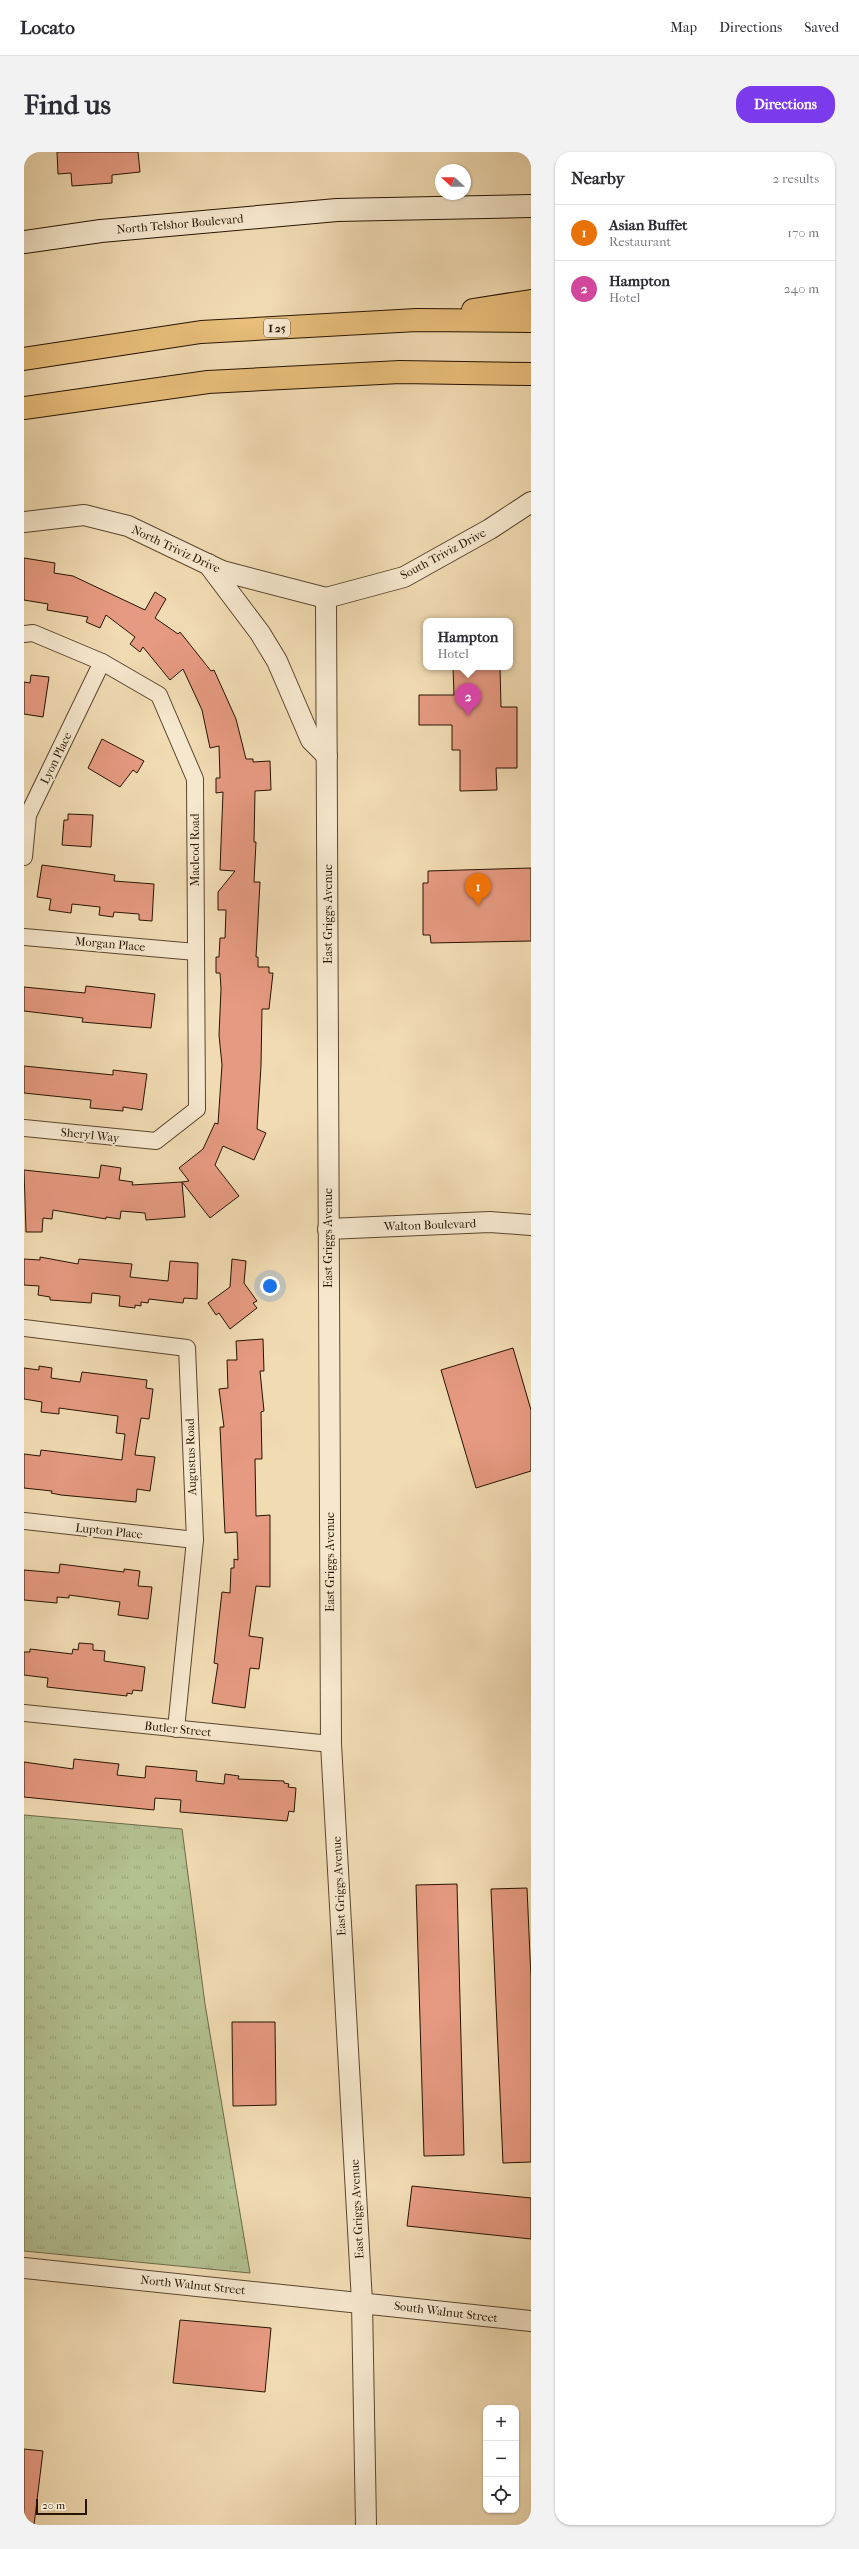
<!DOCTYPE html>
<meta charset="utf-8">
<style>
body{margin:0;font-family:"IM FELL French Canon",serif;background:#f2f2f3;color:#2b2b33}
.controls{position:absolute;right:12px;bottom:12px;display:grid;overflow:hidden;border-radius:8px;box-shadow:0 1px 3px #0004}
.controls button{width:36px;height:36px;display:grid;place-items:center;padding:0;border:0;border-bottom:1px solid #e1e1e2;background:#fff;color:#2b2b33;font:20px sans-serif}
.compass{position:absolute;left:411px;top:12px;width:36px;height:36px;border-radius:50%;background:#fff;box-shadow:0 1px 3px #0004;rotate:291deg}
.scale{position:absolute;left:12px;bottom:10px;width:51px;box-sizing:border-box;padding-left:4px;border:2px solid #261401;border-top:0;font-size:11px;line-height:14px;white-space:nowrap;color:#261401;-webkit-text-stroke:3px #f6e8ce;paint-order:stroke}
.you{position:absolute;left:246px;top:1134px;width:14px;height:14px;margin:-10px;border:3px solid #fff;border-radius:50%;background:#1a73e8;box-shadow:0 0 0 6px #1a73e833}
.badge{display:grid;place-items:center;width:26px;height:26px;border-radius:50%;background:#7c3aed;color:#fff;font-size:13px;font-weight:700}
.pin{position:absolute;translate:-50% -33px;filter:drop-shadow(0 1px 2px #0008)}
.pin::after{content:'';position:absolute;top:21px;width:14px;height:12px;background:inherit;clip-path:polygon(0 0,100% 0,50% 100%)}
.popup{position:absolute;left:399px;top:466px;width:90px;height:52px;box-sizing:border-box;display:grid;place-content:center;border-radius:8px;background:#fff;filter:drop-shadow(0 1px 3px #0005);font-size:13px;white-space:nowrap;color:#7c7c81}
.popup b{font-size:15px;color:#2b2b33}
.popup::after{content:'';position:absolute;left:50%;top:100%;margin-left:-8px;border:8px solid transparent;border-top-color:#fff}
.list{margin:0;padding:0;list-style:none}
h2{display:flex;justify-content:space-between;align-items:center;height:52px;margin:0;padding:0 16px;font-size:17px}
h2 small{font-size:13px;font-weight:400;color:#7c7c81}
.list li{display:grid;grid-template-columns:26px 1fr auto;gap:12px;align-items:center;box-sizing:border-box;height:56px;padding:0 16px;border-top:1px solid #e1e1e2}
.list b{display:block;font-size:15px;white-space:nowrap}
.list p{margin:0;font-size:13px;white-space:nowrap;color:#7c7c81}
.list em{font-size:13px;font-style:normal;color:#7c7c81}
.icon{flex:none;width:22px;height:22px;fill:none;stroke:currentColor;stroke-width:2;stroke-linecap:round;stroke-linejoin:round}
.map{position:relative;flex:none;width:507px;height:2373px;overflow:hidden;border-radius:16px}
header{display:flex;align-items:center;gap:24px;box-sizing:border-box;height:56px;padding:0 20px;background:#fff;border-bottom:1px solid #e1e1e2}
header strong{font-size:19px}
nav{display:flex;gap:22px;margin-inline-start:auto;font-size:14px}
.intro{display:flex;align-items:center;justify-content:space-between;box-sizing:border-box;height:96px;padding:0 24px}
h1{margin:0;font-size:28px}
.button{padding:10px 18px;border-radius:16px;background:#7c3aed;color:#fff;font-size:14px;font-weight:700}
main{display:flex;gap:24px;padding:0 24px}
aside{flex:1;background:#fff;border-radius:16px;box-shadow:0 1px 3px #0004}
.map>svg:first-child{display:block}
.grass{fill:url(#grass-tufts);stroke:#6c6a49}
.building{fill:#e69a81;stroke:#261401}
.lines{fill:none;stroke-linecap:round;stroke-linejoin:round}
.minor-casing{stroke:#59462e;stroke-width:18}
.tertiary-casing{stroke:#59462e;stroke-width:22}
.secondary-casing{stroke:#261401;stroke-width:24}
.motorway-casing{stroke:#261401;stroke-width:24}
.minor{stroke:#f6e8ce;stroke-width:16}
.tertiary{stroke:#f6e8ce;stroke-width:20}
.secondary{stroke:#f6e8ce;stroke-width:22}
.motorway{stroke:#e8be7a;stroke-width:22}
.labels{text-anchor:middle;dominant-baseline:central;stroke-width:4;stroke-linejoin:round;paint-order:stroke}
.shield{fill:#f6e8ce;stroke:#64543e;stroke-width:1}
.shield-label{font-size:11px;font-weight:bold;fill:#261401}
.street-label{font-size:12px;fill:#261401;stroke:#f6e8ce}
</style>
<header>
<strong>Locato</strong>
<nav><a>Map</a><a>Directions</a><a>Saved</a></nav>
</header>
<div class="intro"><h1>Find us</h1><a class="button">Directions</a></div>
<main>
<div class="map">
<svg width="507" height="2373" viewBox="0 0 507 2373">
<defs>
<pattern id="grass-tufts" width="24" height="20" patternUnits="userSpaceOnUse"><rect width="24" height="20" fill="#b3c191"/><path d="M3 7l-1-3M5 7V3M7 7l1-3M15 17l-1-3M17 17v-4M19 17l1-3" fill="none" stroke="#9aa57b"/></pattern>
</defs>
<rect width="100%" height="100%" fill="#f1dbb3"/>
<filter id="stains"><feTurbulence type="fractalNoise" baseFrequency=".005" numOctaves="4"/><feColorMatrix values="0 0 0 0 .2 0 0 0 0 .09 0 0 0 0 .02 0 0 0 .5 -.17"/></filter>
<radialGradient id="worn" r=".72"><stop offset=".6" stop-color="#630" stop-opacity="0"/><stop offset="1" stop-color="#630" stop-opacity=".3"/></radialGradient>
<!-- grass -->
<polygon class="grass" points="0,1663 158,1677 181,1852 226,2121 0,2099"/>
<!-- building -->
<g class="building">
<polygon points="33,0 114,0 116,20 88,23 88,31 48,34 47,21 34,22"/>
<polygon points="0,406 31,411 30,421 49,424 121,458 131,440 142,447 131,466 154,482 156,480 187,519 190,518 212,567 222,607 229,607 229,610 246,609 247,638 231,639 230,690 232,690 230,730 236,730 232,805 234,805 234,815 245,815 245,821 249,821 245,857 238,857 237,914 233,977 242,981 230,1008 199,994 191,1013 215,1044 186,1066 158,1030 165,1029 155,1016 179,997 191,971 194,972 198,913 195,883 197,837 196,821 192,821 192,805 195,805 196,786 201,786 202,758 194,758 194,740 211,719 196,718 199,640 192,641 192,626 196,626 195,594 186,596 178,558 159,517 146,528 119,495 116,500 106,492 111,485 82,463 76,476 62,470 64,465 23,458 24,452 0,448"/>
<polygon points="429,515 476,515 477,555 493,555 493,616 472,616 473,638 436,639 436,598 428,598 428,573 395,573 395,543 430,543"/>
<polygon points="7,523 25,525 19,565 0,562 0,530 6,531"/>
<polygon points="78,587 120,609 113,621 109,618 96,635 64,616"/>
<polygon points="44,662 69,663 67,695 38,693 40,668 44,668"/>
<polygon points="18,713 91,723 90,729 130,732 128,769 115,768 115,762 90,760 89,765 75,763 76,755 48,752 47,761 25,758 27,747 13,745"/>
<polygon points="507,716 507,789 407,791 406,783 399,783 399,731 404,731 404,719"/>
<polygon points="62,834 131,842 127,876 58,870 59,866 0,859 0,835 61,841"/>
<polygon points="0,914 89,923 89,918 123,922 118,958 99,955 99,959 66,956 67,948 0,941"/>
<polygon points="77,1013 97,1016 95,1028 109,1030 108,1033 158,1030 161,1065 122,1068 121,1061 97,1059 96,1067 82,1065 82,1067 29,1058 28,1067 19,1066 18,1080 2,1080 0,1018 75,1026"/>
<polygon points="16,1105 54,1112 55,1107 108,1112 106,1125 144,1129 146,1109 174,1111 173,1147 160,1146 159,1151 125,1147 124,1151 117,1150 117,1154 111,1153 111,1156 95,1154 96,1144 68,1141 67,1151 26,1148 26,1145 14,1143 15,1134 0,1133 0,1107 16,1108"/>
<polygon points="208,1107 222,1109 220,1131 233,1149 229,1151 233,1156 206,1177 195,1161 192,1163 184,1151 206,1135"/>
<polygon points="239,1187 240,1219 236,1219 240,1259 237,1260 238,1307 231,1307 232,1364 246,1363 246,1435 232,1434 225,1484 239,1486 235,1517 226,1516 221,1556 188,1551 194,1512 190,1511 198,1440 206,1441 207,1416 210,1416 210,1407 214,1408 213,1380 201,1381 196,1275 200,1275 195,1237 204,1236 203,1208 213,1208 212,1189"/>
<polygon points="489,1196 507,1258 507,1319 452,1336 417,1218"/>
<polygon points="15,1214 28,1216 27,1226 56,1230 58,1220 123,1228 122,1236 129,1237 125,1267 117,1266 111,1303 131,1305 126,1339 113,1337 112,1350 37,1343 27,1341 28,1339 0,1336 0,1302 16,1304 17,1298 98,1308 101,1282 92,1281 94,1264 35,1256 35,1262 17,1260 18,1250 0,1247 0,1216 15,1218"/>
<polygon points="36,1412 100,1420 100,1417 116,1419 114,1434 128,1435 124,1467 94,1463 96,1450 45,1443 45,1446 33,1445 33,1451 0,1448 0,1418 35,1421"/>
<polygon points="55,1491 69,1492 69,1498 81,1499 80,1509 121,1515 118,1539 109,1538 108,1542 103,1541 103,1544 23,1535 24,1526 0,1523 0,1500 6,1500 6,1497 48,1502 49,1497 54,1498"/>
<polygon points="50,1607 95,1612 93,1623 121,1626 122,1614 173,1619 172,1629 200,1632 201,1622 215,1624 214,1627 260,1629 260,1631 265,1632 264,1635 272,1636 270,1660 265,1659 263,1669 156,1660 157,1648 131,1646 130,1658 0,1645 0,1610 49,1617"/>
<polygon points="433,1732 440,2003 400,2004 392,1733"/>
<polygon points="503,1736 507,1826 507,2010 479,2011 467,1737"/>
<polygon points="208,1870 251,1870 252,1953 209,1954"/>
<polygon points="388,2034 507,2046 507,2087 383,2074"/>
<polygon points="156,2168 247,2176 241,2240 149,2231"/>
<polygon points="0,2297 19,2299 10,2373 0,2373"/>
</g>
<g class="lines">
<!-- minor casing -->
<g class="minor-casing">
<g id="minor">
<polyline points="0,482 9,481 78,510 135,543 171,627 173,957 132,989 0,976"/>
<polyline points="0,705 4,663 78,510"/>
<polyline points="0,785 172,800"/>
<polyline points="0,1176 163,1196 171,1388 152,1577"/>
<polyline points="0,1369 171,1388"/>
<polyline points="0,1561 307,1592"/>
</g>
</g>
<!-- tertiary casing -->
<g class="tertiary-casing">
<g id="tertiary">
<polyline points="0,370 60,363 104,374 198,419 302,446"/>
<polyline points="184,412 236,481 253,509 287,588 303,604"/>
<polyline points="302,446 307,1592 338,2150 342,2373"/>
<polyline points="302,446 380,425 466,377 507,350"/>
<polyline points="304,1077 466,1070 507,1073"/>
<polyline points="0,2116 507,2169"/>
</g>
</g>
<!-- secondary casing -->
<g class="secondary-casing">
<polyline id="secondary" points="0,90 77,79 313,58 507,54"/>
</g>
<!-- motorway casing -->
<g class="motorway-casing">
<g id="motorway">
<polyline points="449,158 507,149"/>
<polyline points="0,207 177,180 393,168 507,169"/>
<polyline points="0,256 184,230 376,220 507,222"/>
</g>
</g>
<!-- minor -->
<use href="#minor" class="minor"/>
<!-- tertiary -->
<use href="#tertiary" class="tertiary"/>
<!-- secondary -->
<use href="#secondary" class="secondary"/>
<!-- motorway -->
<use href="#motorway" class="motorway"/>
</g>
<g class="labels">
<!-- shield labels -->
<rect class="shield" x="240" y="167" width="26" height="18" rx="3"/>
<g class="shield-label">
<text x="253" y="176">I 25</text>
</g>
<!-- street labels -->
<g class="street-label">
<text transform="translate(156 72) rotate(-5)">North Telshor Boulevard</text>
<text transform="translate(152 397) rotate(25)">North Triviz Drive</text>
<text transform="translate(419 402) rotate(-28)">South Triviz Drive</text>
<text transform="translate(32 606) rotate(-64)">Lyon Place</text>
<text transform="translate(171 698) rotate(-90)">Macleod Road</text>
<text transform="translate(304 762) rotate(-90)">East Griggs Avenue</text>
<text transform="translate(86 792) rotate(5)">Morgan Place</text>
<text transform="translate(66 983) rotate(6)">Sheryl Way</text>
<text transform="translate(406 1073) rotate(-2)">Walton Boulevard</text>
<text transform="translate(304 1086) rotate(-90)">East Griggs Avenue</text>
<text transform="translate(167 1305) rotate(-92)">Augustus Road</text>
<text transform="translate(85 1379) rotate(6)">Lupton Place</text>
<text transform="translate(306 1410) rotate(-90)">East Griggs Avenue</text>
<text transform="translate(154 1577) rotate(6)">Butler Street</text>
<text transform="translate(315 1734) rotate(-93)">East Griggs Avenue</text>
<text transform="translate(333 2057) rotate(-93)">East Griggs Avenue</text>
<text transform="translate(169 2133) rotate(6)">North Walnut Street</text>
<text transform="translate(422 2160) rotate(7)">South Walnut Street</text>
</g>
</g>
<rect width="100%" height="100%" filter="url(#stains)"/>
<rect width="100%" height="100%" fill="url(#worn)"/>
</svg>
<div class="controls">
<button>+</button>
<button>−</button>
<button><svg class="icon" aria-label="locate" viewBox="0 0 24 24"><circle cx="12" cy="12" r="6"/><path d="M12 2v4M12 18v4M2 12h4M18 12h4"/></svg></button>
</div>
<svg class="compass" viewBox="-18 -18 36 36"><path d="M0-13l5 13h-10z" fill="#e53935"/><path d="M0 13l5-13h-10z" fill="#7c7c81"/></svg>
<div class="scale">20 m</div>
<div class="you"></div>
<div class="pin badge" style="left:454px;top:754px;background:#e8710a">1</div>
<div class="pin badge" style="left:444px;top:564px;background:#d1479c">2</div>
<div class="popup"><b>Hampton</b>Hotel</div>
</div>
<aside>
<h2>Nearby<small>2 results</small></h2>
<ul class="list">
<li><span class="badge" style="background:#e8710a">1</span><div><b>Asian Buffet</b><p>Restaurant</p></div><em>170 m</em></li>
<li><span class="badge" style="background:#d1479c">2</span><div><b>Hampton</b><p>Hotel</p></div><em>240 m</em></li>
</ul>
</aside>
</main>
